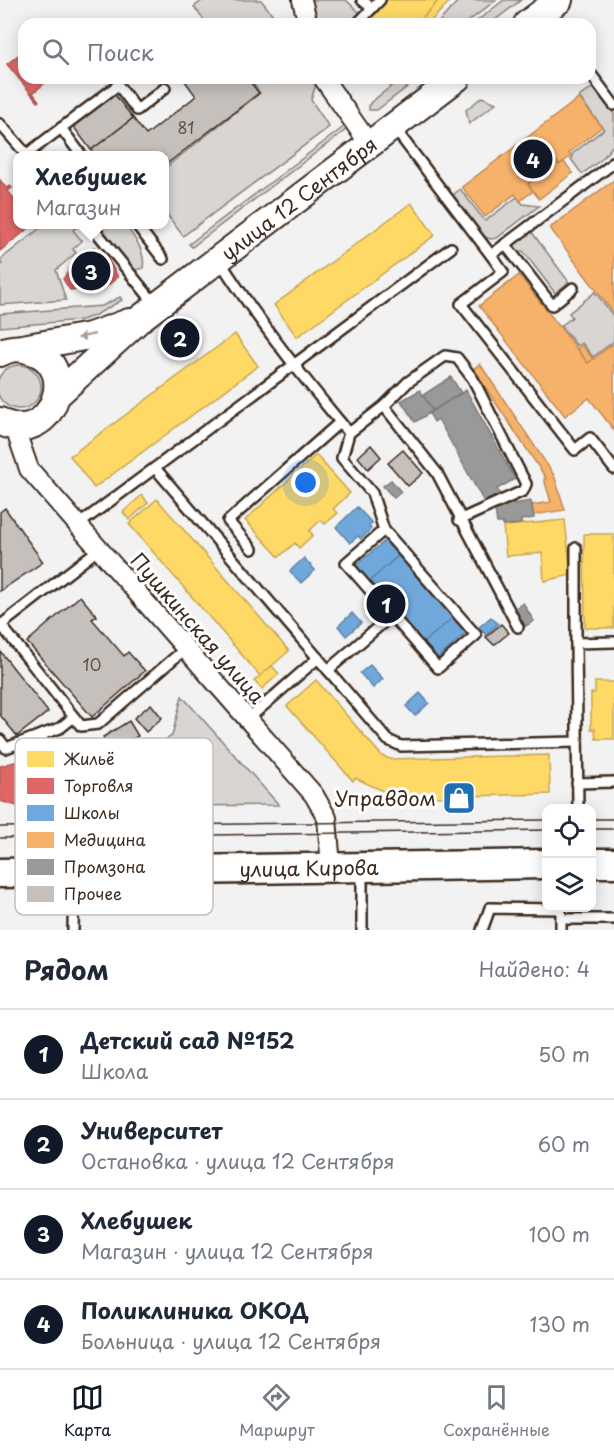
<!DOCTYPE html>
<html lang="ru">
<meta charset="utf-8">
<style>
body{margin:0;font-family:"Playpen Sans",sans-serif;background:#f2f2f3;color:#1f2937}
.controls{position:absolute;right:18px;bottom:18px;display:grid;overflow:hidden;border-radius:12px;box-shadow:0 3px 15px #0003}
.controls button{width:54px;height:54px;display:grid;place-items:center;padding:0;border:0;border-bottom:2px solid #e0e1e3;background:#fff;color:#1f2937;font:30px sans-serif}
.you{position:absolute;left:306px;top:483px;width:21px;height:21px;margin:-15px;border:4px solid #fff;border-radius:50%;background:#1a73e8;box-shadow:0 0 0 9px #1a73e833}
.badge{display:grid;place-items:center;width:39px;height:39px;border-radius:50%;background:#111827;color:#fff;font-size:20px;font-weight:700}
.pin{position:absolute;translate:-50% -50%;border:3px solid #fff;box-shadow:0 2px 6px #0006}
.popup{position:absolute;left:13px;top:151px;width:156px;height:78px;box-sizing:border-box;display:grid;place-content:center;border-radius:12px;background:#fff;filter:drop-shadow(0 2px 4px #0005);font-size:20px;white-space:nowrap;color:#747a83}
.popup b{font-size:22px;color:#1f2937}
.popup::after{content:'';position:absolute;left:50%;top:100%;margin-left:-12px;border:12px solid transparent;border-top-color:#fff}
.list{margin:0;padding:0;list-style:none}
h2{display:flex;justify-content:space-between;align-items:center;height:78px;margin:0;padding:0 24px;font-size:26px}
h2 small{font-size:20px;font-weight:400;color:#747a83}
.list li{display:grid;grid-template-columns:39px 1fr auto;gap:18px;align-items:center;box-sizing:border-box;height:90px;padding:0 24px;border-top:2px solid #e0e1e3}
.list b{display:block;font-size:22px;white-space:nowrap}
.list p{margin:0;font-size:20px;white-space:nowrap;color:#747a83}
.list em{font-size:20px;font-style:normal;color:#747a83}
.icon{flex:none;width:33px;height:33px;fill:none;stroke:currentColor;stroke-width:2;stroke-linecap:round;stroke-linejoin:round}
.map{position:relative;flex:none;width:614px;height:930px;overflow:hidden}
.search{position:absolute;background:#fff;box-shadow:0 3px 15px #0003;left:18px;right:18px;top:18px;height:66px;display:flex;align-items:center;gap:15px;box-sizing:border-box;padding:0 21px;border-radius:18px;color:#747a83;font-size:22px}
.sheet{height:438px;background:#fff}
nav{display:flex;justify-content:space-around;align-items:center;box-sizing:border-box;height:84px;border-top:2px solid #e0e1e3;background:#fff;font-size:16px;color:#747a83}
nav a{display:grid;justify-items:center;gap:3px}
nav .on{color:#111827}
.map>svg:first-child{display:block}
.green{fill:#d8d5d2;stroke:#8a8078;stroke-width:1.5}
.homes{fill:#ffd966;stroke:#c4a450;stroke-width:1.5}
.shops{fill:#e06666;stroke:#ae5450;stroke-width:1.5}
.schools{fill:#6fa8dc;stroke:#5f82a3;stroke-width:1.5}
.health{fill:#f6b26b;stroke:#be8954;stroke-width:1.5}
.industry{fill:#999;stroke:#7d7874;stroke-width:1.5}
.building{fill:#c6c0bd;stroke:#3b2a1e;stroke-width:1.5}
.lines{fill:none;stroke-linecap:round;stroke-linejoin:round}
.lane-casing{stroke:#3b2a1e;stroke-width:14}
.street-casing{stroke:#3b2a1e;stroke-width:22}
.secondary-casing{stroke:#3b2a1e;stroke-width:30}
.primary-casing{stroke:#3b2a1e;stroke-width:33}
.lane{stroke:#fff;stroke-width:9}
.street{stroke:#fff;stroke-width:18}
.secondary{stroke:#fff;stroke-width:26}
.primary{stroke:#fff;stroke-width:28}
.tram{stroke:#3b2a1e;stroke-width:1.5}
.oneway{fill:#a79f9a}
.labels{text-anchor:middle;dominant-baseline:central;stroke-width:6;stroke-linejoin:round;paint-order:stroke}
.number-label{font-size:16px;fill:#5e5046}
.street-label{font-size:20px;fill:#3b2a1e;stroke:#fff}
.poi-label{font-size:20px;fill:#3b2a1e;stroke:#fff;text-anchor:end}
.key{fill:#fff;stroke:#c4bfbc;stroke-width:1.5}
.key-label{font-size:16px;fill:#3b2a1e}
</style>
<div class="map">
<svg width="614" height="930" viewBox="0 0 614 930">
<rect width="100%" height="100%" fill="#f3f2f2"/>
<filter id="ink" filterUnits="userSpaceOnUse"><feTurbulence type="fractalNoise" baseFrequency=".0167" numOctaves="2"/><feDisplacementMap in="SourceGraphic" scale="12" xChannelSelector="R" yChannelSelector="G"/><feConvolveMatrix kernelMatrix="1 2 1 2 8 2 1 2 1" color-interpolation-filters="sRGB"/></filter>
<g filter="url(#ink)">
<!-- green -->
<g class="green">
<polygon points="203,0 261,0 280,24 207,24 194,7"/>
<polygon points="309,0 346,0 360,13 349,24 313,24"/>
<polygon points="459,0 496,0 465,24 437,24"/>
<polygon points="504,0 521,0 490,24 473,24"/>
<polygon points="249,78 316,78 317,81 311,100 329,127 183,236 165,212 165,168 260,93"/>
<polygon points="402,78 419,78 377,110 369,110 369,105 371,102"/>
<polygon points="593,87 614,114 614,144 602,159 582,174 571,159 573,157 572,154 604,129 579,97"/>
<polygon points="482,97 496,103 469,124 466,110"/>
<polygon points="345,126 347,129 192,247 189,244"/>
<polygon points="460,189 485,221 517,197 523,204 539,206 497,238 491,239 485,237 453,195"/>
<polygon points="44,225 80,225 73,230 82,241 73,249 76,253 56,270 66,300 0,305 0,266 2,264 0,260"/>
<path d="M 94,225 L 125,225 C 134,237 146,251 143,268 L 136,270 L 129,266 Z"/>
<polygon points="531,231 569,282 555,293 523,251 515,251 512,246"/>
<polygon points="595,292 614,317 614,341 593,357 582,343 577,346 561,326 572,317 569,313"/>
<polygon points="120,297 122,300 94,316 81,320 0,327 0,314 102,306"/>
<circle cx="19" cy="387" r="22"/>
<polygon points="182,696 279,805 59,807 57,800 172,736"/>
</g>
<!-- homes -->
<g class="homes">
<polygon points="386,0 440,0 417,24 363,24"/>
<polygon points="439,0 451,0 428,24 417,24"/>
<polygon points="411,203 435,235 297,337 274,305"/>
<polygon points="235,334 258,366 94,488 70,456"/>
<polygon points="316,455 350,493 333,509 338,513 325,524 321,520 309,531 313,535 299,548 295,543 279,557 245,520"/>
<polygon points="142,495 148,503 129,520 123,512"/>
<polygon points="157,499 289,651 260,676 129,524"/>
<polygon points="565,520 571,575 544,581 542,553 506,556 503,526"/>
<polygon points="584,534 614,534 614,628 585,628"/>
<polygon points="272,666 279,674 262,689 254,681"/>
<polygon points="316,680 382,756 390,759 549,755 550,794 390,798 390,794 355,778 353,781 287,706"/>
<polygon points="595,682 614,682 614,739 596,739 595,729 591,729 591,693 595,693"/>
</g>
<!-- shops -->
<g class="shops">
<polygon points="22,52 24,55 24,78 51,78 33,93 39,101 38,102 7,64"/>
<polygon points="0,180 7,189 10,186 12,188 8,191 17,203 17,224 34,224 0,251"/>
<polygon points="94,247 105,261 108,259 118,277 104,288 70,290 63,279 77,259"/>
<polygon points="38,750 43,772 27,776 32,797 17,806 0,801 0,766 22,760 21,755"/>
</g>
<!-- schools -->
<g class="schools">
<polygon points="357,507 372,523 369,526 371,529 361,539 358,536 350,543 336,527"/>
<polygon points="386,540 399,555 369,582 355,566"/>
<polygon points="399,555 454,617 423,643 369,582"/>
<polygon points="304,558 315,570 301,583 290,571"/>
<polygon points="352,613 361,623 346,636 338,626"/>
<polygon points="454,617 467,632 437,659 423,643"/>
<polygon points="491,617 498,624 486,635 479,627"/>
<polygon points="370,665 383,679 373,688 360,673"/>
<polygon points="420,693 429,703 415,716 406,706"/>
</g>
<!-- health -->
<g class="health">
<polygon points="579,98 602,127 569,153 571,156 559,165 557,162 528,184 533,191 520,201 515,194 485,217 462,187"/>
<polygon points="557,162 559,165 564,162 573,173 539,199 528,184"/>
<polygon points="614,180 614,314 550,228"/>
<polygon points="519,275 588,363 614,343 614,430 589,398 565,416 479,306"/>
<polygon points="582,345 593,359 588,363 577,349"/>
<polygon points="480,364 554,475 565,510 533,515 532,505 551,502 544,479 546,478 473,369"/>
</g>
<!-- industry -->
<g class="industry">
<polygon points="451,377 461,393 433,411 423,395"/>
<polygon points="420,390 433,411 415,422 401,401"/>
<polygon points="466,390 515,479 497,489 500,494 484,502 438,419 434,422 429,413"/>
<polygon points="391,480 401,492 394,498 383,486"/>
<polygon points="531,501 534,518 521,520 521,524 503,526 503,523 497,523 495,509 499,506"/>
<polygon points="523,603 534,621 524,627 514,609"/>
</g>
<!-- building -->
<g class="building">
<polygon points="188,78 247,78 259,93 164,166 164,156 95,156 91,150 133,118 146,135 196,96 185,81"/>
<polygon points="115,95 133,118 91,150 73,126"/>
<polygon points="371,445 381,457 368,469 358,457"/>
<polygon points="403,450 423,473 408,486 388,463"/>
<polygon points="5,508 43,562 0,591 0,512"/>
<polygon points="80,596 97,616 92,619 124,656 128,652 145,671 92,717 27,642"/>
<polygon points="501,624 509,633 494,645 486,637"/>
<polygon points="0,651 48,712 17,736 0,715"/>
<polygon points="151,704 162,718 146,732 134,718"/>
<polygon points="129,721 138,736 112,751 103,737"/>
<polygon points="68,738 86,762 65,778 57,767 64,763 53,749"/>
</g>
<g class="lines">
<!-- lane casing -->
<g class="lane-casing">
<g id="lane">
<polyline points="362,0 372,8"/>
<polyline points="357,24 380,0"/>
<polyline points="590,73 614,105"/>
<polyline points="0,124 28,156"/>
<polyline points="61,128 82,156"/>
<polyline points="395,129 491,255"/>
<polyline points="27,154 118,85 137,110 165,88"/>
<polyline points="614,161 611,165 491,255 503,272 461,304 575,450 590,438 614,469"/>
<polyline points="90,224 155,304"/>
<polyline points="136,224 163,259"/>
<polyline points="505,244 552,305 573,288"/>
<path d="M 220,261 C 256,318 297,370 340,422 L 228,521 L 252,549"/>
<polyline points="384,406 437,473 518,627"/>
<polyline points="340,422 349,433 342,458 372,493 384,530 476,635 438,668 346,563 384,530"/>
<polyline points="349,433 384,406 408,382 445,356 457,358 473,379 526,484 523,491 459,520"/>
<polyline points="155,468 388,740 401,746 577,742"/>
<polyline points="78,525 451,248"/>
<polyline points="576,548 576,643"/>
<polyline points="328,670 392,615"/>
<polyline points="74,717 1,625 99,549"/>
<polyline points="248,719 318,658"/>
<polyline points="0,740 6,748 60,728 74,717 81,726 98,724 186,648"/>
<polyline points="577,783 614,782"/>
<path d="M 32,784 C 42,781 50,780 52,769 L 41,735"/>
<polyline points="578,808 576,643 614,642"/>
<polyline points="561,913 561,930"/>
<polyline points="561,919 614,919"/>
<polyline points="73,930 74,874"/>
<polyline points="362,930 362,869"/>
<polyline points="482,930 490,908 561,909"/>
</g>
</g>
<!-- street casing -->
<g class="street-casing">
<g id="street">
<polyline points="302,0 308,24"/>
<polyline points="323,78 370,145"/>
<polyline points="14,426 29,469 314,795 327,818 331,867"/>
</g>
</g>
<!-- secondary casing -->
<g class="secondary-casing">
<g id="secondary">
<polyline points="527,24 559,0"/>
<polyline points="22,348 90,336 129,322"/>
<path d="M 0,353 C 11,347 20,347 31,351 C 83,366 50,450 0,421"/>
<path id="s1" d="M 57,395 L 141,318 L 457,78"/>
</g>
</g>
<!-- primary casing -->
<g class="primary-casing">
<g id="primary">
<polyline points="592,863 614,863"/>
<path id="s2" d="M 0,873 L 546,864"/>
</g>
</g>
<!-- lane -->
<use href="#lane" class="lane"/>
<!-- street -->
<use href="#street" class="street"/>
<!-- secondary -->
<use href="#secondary" class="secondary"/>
<!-- primary -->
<use href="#primary" class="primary"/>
<!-- tram -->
<g class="tram">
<polyline points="592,819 614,819"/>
<polyline points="0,827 546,820"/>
<polyline points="592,829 614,829"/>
<polyline points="0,838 546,830"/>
</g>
</g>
<!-- one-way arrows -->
<defs><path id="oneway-solid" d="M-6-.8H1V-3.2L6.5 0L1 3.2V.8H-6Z" transform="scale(1.5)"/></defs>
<use class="oneway" href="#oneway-solid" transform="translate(86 336) rotate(167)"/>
</g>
<!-- icons -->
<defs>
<g id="shop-square" transform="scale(1.725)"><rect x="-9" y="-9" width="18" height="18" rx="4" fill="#1f6fb2" stroke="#fff"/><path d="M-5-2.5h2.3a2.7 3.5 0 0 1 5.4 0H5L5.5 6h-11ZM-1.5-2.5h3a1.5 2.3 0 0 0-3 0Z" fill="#fff"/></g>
</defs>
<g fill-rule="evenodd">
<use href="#shop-square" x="459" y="798"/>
</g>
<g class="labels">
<!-- number labels -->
<g class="number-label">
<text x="186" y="127">81</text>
<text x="92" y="664">10</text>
</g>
<!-- street labels -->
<g class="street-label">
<text stroke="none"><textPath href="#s1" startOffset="312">улица 12 Сентября</textPath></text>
<text transform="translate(198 628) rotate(49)">Пушкинская улица</text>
<text stroke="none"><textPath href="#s2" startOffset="309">улица Кирова</textPath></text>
</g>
<!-- poi labels -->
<g class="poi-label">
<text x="436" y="798">Управдом</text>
</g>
</g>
<!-- legend -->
<rect x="15" y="738" width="198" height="177" rx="9" class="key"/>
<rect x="27" y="751" width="27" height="16" fill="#ffd966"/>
<rect x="27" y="778" width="27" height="16" fill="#e06666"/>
<rect x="27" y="805" width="27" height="16" fill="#6fa8dc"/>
<rect x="27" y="832" width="27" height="16" fill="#f6b26b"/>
<rect x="27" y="859" width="27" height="16" fill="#999"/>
<rect x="27" y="886" width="27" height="16" fill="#c6c0bd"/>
<g class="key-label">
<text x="64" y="765">Жильё</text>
<text x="64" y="792">Торговля</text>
<text x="64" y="819">Школы</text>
<text x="64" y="846">Медицина</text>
<text x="64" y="873">Промзона</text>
<text x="64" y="900">Прочее</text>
</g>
</svg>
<div class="controls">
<button><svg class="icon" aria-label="locate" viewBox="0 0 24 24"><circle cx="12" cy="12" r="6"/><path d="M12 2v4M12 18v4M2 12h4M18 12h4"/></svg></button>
<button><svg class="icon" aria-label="layers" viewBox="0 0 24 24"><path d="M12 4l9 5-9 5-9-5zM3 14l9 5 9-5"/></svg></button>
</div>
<div class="you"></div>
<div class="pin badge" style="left:386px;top:604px">1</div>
<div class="pin badge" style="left:180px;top:338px">2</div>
<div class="pin badge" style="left:91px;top:271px">3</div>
<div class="popup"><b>Хлебушек</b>Магазин</div>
<div class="pin badge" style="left:533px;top:159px">4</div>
<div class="search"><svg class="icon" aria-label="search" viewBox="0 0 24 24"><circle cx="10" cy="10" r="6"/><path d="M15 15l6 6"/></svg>Поиск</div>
</div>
<section class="sheet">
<h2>Рядом<small>Найдено: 4</small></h2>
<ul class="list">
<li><span class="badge">1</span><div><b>Детский сад №152</b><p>Школа</p></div><em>50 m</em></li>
<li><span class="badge">2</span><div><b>Университет</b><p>Остановка · улица 12 Сентября</p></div><em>60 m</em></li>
<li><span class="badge">3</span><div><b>Хлебушек</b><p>Магазин · улица 12 Сентября</p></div><em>100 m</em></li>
<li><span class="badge">4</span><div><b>Поликлиника ОКОД</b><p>Больница · улица 12 Сентября</p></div><em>130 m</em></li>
</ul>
</section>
<nav>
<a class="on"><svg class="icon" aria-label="map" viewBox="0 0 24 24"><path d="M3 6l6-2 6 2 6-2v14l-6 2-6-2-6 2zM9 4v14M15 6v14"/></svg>Карта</a>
<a><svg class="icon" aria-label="directions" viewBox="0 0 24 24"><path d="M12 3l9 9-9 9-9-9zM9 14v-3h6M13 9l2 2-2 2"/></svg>Маршрут</a>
<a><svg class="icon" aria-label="saved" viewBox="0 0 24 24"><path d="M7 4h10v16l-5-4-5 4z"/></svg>Сохранённые</a>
</nav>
